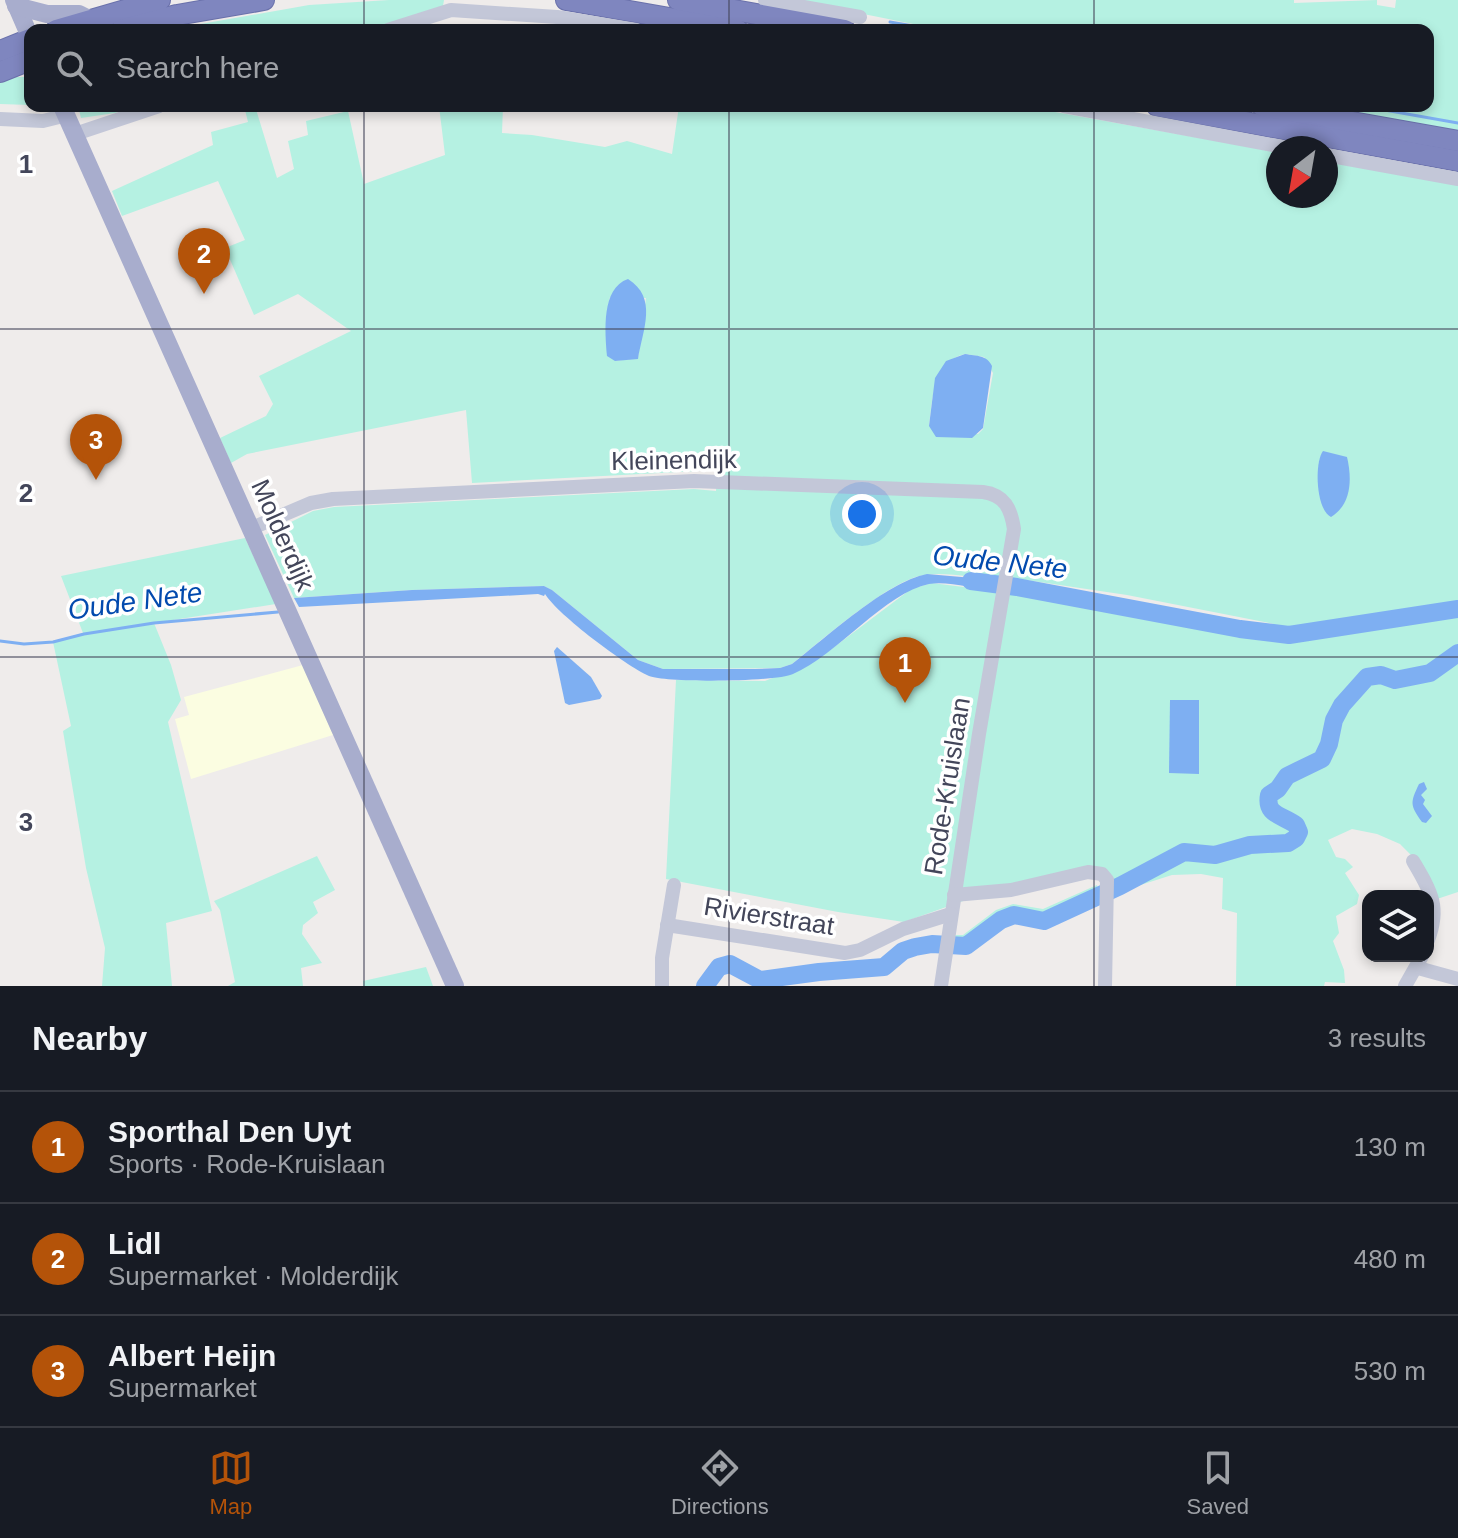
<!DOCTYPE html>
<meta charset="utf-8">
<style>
body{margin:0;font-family:Arial,sans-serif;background:#20242c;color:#f1f3f6}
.controls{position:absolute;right:24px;bottom:24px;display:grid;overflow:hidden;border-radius:16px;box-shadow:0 4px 12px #0003}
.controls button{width:72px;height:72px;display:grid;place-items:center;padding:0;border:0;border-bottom:2px solid #363941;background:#171b24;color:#f1f3f6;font:40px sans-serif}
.compass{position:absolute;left:1266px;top:136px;width:72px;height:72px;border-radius:50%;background:#171b24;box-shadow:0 4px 12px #0003;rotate:211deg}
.you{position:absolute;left:862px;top:514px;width:28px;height:28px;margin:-20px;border:6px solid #fff;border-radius:50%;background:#1a73e8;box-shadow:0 0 0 12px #1a73e833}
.badge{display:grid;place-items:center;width:52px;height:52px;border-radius:50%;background:#b45309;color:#fff;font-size:26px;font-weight:700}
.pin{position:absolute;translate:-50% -66px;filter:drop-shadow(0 2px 4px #0008)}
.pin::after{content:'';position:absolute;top:42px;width:28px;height:24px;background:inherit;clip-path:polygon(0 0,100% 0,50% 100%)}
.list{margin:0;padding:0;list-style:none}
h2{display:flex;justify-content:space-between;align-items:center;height:104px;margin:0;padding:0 32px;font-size:34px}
h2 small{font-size:26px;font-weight:400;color:#9ea1a6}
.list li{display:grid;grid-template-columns:52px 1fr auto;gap:24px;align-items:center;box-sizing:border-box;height:112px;padding:0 32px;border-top:2px solid #363941}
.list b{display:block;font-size:30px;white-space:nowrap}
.list p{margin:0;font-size:26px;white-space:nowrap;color:#9ea1a6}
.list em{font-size:26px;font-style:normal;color:#9ea1a6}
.icon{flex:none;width:44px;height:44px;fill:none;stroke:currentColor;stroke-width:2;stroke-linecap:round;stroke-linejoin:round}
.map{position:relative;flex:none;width:1458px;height:986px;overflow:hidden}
.search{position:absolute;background:#171b24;box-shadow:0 4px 12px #0003;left:24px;right:24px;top:24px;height:88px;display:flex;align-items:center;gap:20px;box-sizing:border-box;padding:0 28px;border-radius:16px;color:#9ea1a6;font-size:30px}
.sheet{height:440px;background:#171b24}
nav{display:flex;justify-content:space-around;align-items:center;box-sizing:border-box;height:112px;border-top:2px solid #363941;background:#171b24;font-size:22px;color:#9ea1a6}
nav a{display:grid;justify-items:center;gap:4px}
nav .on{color:#b45309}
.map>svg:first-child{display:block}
.commercial{fill:#fbfde1}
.green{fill:#b5f1e2;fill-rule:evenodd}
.water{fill:#7eaff2}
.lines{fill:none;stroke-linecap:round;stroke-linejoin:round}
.stream{stroke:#7eaff2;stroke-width:3}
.river{stroke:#7eaff2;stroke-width:18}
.highway-casing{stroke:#6a71ab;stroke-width:22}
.minor{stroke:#c3c7d8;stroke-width:14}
.major{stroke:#a8adcd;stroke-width:18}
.highway{stroke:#7f86bf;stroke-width:20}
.grid{fill:none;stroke:#43465a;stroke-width:2;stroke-opacity:0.55}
.labels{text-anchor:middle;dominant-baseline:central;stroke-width:7;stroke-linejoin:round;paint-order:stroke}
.street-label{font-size:26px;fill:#43465a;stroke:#fff}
.water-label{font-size:28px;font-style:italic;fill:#024aae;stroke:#fff}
.grid-label{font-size:26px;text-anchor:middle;font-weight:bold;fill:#43465a;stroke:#fff;stroke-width:7;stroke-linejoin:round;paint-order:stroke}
</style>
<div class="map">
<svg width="1458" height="986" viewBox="0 0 1458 986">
<rect width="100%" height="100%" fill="#efeceb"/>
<!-- commercial -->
<polygon class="commercial" points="303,665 333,735 191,779 175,719 189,715 184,697"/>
<!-- green -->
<g class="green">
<polygon points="389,0 444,0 443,6 370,30 167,30 309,5"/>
<polygon points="794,0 1294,0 1294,3 1377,0 1377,5 1395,8 1396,0 1458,0 1458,132 1322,106 1428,106 1428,30 943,30"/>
<polygon points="15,77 30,77 26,88 30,93 30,105 0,104 0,83"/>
<polygon points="78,106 136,106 115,113 81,118"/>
<path d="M 244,106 L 255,106 L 277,178 L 294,169 L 288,141 L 308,135 L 306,121 L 348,111 L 364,184 L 445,155 L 439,106 L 503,106 L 502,133 L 532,135 L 605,147 L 627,141 L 672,154 L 679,106 L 1022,106 L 1278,152 L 1278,196 L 1326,196 L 1326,160 L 1458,183 L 1458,603 L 1300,630 L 1274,631 L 1274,624 L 1127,595 L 1012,578 C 983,582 954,571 925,575 C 892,578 821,641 792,664 L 780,668 L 663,669 L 638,660 L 552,590 L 544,586 L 412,590 L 294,598 L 265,535 L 313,511 L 334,507 L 694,489 L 716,491 L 717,470 L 472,483 L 466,410 L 247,454 L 231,463 L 220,438 L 266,416 L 273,404 L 259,376 L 351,331 L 298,294 L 254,315 L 225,248 L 245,240 L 218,181 L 122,216 L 112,191 L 213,145 L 211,132 L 248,122 ZM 610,297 L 646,298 L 638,358 L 615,361 L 607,312 ZM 965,354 L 984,357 L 993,373 L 983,429 L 978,434 L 929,426 C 933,399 932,362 965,354 Z"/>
<polygon points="245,538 276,604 154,623 171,665 181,700 168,722 212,911 166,923 172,986 102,986 105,948 86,868 63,731 71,726 53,642 83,633 61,576"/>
<polygon points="932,583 995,591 1275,641 1434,618 1433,616 1458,615 1458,892 1437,899 1414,858 1400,844 1377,834 1352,829 1328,840 1336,857 1345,859 1353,867 1345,873 1359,895 1357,904 1336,916 1339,933 1333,941 1344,970 1345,983 1325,982 1324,986 1236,986 1237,913 1222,909 1223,878 1201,874 1172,875 1131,888 1111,887 1111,876 1103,868 994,890 904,922 838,912 666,879 676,680 765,681 817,660 911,589"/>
<polygon points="317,856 335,890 313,902 318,913 303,925 302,934 322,963 301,968 303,986 228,986 235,982 220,910 214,901"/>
<path d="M 1097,885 L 1099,897 C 1082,904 1065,915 1047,919 C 1033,923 1021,912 1005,918 C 983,928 980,946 952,945 L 953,935 L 963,935 L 996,910 L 1013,904 L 1043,909 Z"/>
<polygon points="426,967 433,986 363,986 363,981"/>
</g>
<!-- water -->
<g class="water">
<path d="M 628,279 C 658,298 643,329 638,359 L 615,361 L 607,356 C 605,332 601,288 628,279 Z"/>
<path d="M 965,354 C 977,356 987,355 992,366 L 983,428 L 972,438 L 936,437 L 929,426 L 935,378 L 946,361 Z"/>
<path d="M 1323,451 L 1347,457 C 1352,478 1352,504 1331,517 C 1316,510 1314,463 1323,451 Z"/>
<path d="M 927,574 L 996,580 L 995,591 C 975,589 949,581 929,584 C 886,592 836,656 793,674 C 776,682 666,683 649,676 C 625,665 558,615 545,594 L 544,596 L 538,594 L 299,607 L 294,598 L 412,590 L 544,586 L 552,590 L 638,660 L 663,669 L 755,669 L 780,668 L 792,664 C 827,637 886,582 927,574 Z"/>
<polygon points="557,647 591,677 602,696 600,699 569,705 565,703 554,651"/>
<polygon points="1170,700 1199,700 1199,774 1169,773"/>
<path d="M 1424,782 L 1427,789 L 1421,795 L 1425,800 L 1423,804 L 1432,816 L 1426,823 L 1422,822 C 1410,805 1410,803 1419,784 Z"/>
</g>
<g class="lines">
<!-- stream -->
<g class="stream">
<polyline points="890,22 936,30"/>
<polyline points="1362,106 1458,123"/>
<polyline points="0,641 24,644 53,642 84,634 154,623 278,612"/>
</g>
<!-- river -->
<g class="river">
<polyline points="971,581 1017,587 1240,629 1289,635 1458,609"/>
<path d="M 705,986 L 719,967 L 730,964 L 760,980 L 819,972 L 884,967 L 903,951 L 915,947 L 932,944 L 966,946 L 1001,920 L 1014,915 L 1044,921 L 1120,886 L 1184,852 L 1215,855 L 1250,845 L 1288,843 L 1296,838 L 1299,832 L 1296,825 C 1282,815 1265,815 1269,795 L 1278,789 L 1287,776 L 1322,759 L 1329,744 L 1334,720 L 1342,705 L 1367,677 L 1381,675 L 1395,680 L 1430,673 L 1458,653"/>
</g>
<!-- highway casing -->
<g class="highway-casing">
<g id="highway">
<polyline points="566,0 738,30"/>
<polyline points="678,0 845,30"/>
<polyline points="56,30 160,0"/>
<polyline points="121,30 177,15 264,0"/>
<polyline points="0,51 30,39"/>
<polyline points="0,72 30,60"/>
<polyline points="1157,106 1458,161"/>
<polyline points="1262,106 1458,141"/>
</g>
</g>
<!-- minor -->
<g class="minor">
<polyline points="765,0 860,17"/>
<polyline points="388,30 451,10 557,17 636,30"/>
<polyline points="1064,106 1288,148"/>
<polyline points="0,119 43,121 67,115"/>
<polyline points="75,134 159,106"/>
<polyline points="1326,155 1458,179"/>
<path d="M 252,528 L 311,503 L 333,499 L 694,481 L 983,492 C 1005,495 1011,509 1014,529 L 979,734 L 941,986"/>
<path d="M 1413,861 C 1430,890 1441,906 1428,940"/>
<polyline points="954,895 1011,890 1088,872 1102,874 1107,880 1105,986"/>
<polyline points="667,925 845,953 860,950 903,929 951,914"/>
<polyline points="1418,968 1458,979"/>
<polyline points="662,986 662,958 674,885"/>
<polyline points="1405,986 1422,956"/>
</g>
<!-- major -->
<g class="major">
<polyline points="14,0 30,37"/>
<polyline points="16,6 47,14 79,14 89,19"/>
<polyline points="62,106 455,986"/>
</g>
<!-- highway -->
<use href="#highway" class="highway"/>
</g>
<!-- grid -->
<path class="grid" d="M 364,0 L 364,30M 729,0 L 729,30M 1094,0 L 1094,30M 364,106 L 364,986M 729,106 L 729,986M 1094,106 L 1094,986M 0,329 L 1458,329M 0,657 L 1458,657"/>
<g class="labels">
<!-- street labels -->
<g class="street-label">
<text transform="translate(674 460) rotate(-1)">Kleinendijk</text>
<text transform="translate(283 535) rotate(66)">Molderdijk</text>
<text transform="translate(947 786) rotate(-81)">Rode-Kruislaan</text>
<text transform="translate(769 916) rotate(9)">Rivierstraat</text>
</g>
<!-- water labels -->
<g class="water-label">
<text transform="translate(1000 562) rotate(6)">Oude Nete</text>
<text transform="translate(135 601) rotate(-8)">Oude Nete</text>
</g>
</g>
<g class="grid-label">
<text x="26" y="173">1</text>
<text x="26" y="502">2</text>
<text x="26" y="831">3</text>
</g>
</svg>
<div class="controls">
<button><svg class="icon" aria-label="layers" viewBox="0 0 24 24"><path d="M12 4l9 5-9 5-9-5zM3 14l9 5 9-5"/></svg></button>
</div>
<svg class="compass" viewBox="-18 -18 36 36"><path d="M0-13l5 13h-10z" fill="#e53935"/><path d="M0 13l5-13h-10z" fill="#9ea1a6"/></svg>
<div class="you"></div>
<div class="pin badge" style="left:905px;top:703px">1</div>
<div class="pin badge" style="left:204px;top:294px">2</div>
<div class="pin badge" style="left:96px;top:480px">3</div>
<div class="search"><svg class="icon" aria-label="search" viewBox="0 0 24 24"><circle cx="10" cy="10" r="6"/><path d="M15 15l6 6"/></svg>Search here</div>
</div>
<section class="sheet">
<h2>Nearby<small>3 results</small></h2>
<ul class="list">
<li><span class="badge">1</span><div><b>Sporthal Den Uyt</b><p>Sports · Rode-Kruislaan</p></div><em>130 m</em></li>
<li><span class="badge">2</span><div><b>Lidl</b><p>Supermarket · Molderdijk</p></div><em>480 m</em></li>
<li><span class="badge">3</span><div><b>Albert Heijn</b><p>Supermarket</p></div><em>530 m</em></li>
</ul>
</section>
<nav>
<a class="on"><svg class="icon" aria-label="map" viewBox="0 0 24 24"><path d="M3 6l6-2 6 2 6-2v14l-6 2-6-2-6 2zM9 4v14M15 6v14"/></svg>Map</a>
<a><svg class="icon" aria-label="directions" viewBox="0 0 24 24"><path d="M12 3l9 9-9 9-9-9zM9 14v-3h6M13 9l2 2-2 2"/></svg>Directions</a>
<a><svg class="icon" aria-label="saved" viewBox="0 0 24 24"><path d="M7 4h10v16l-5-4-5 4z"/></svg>Saved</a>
</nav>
